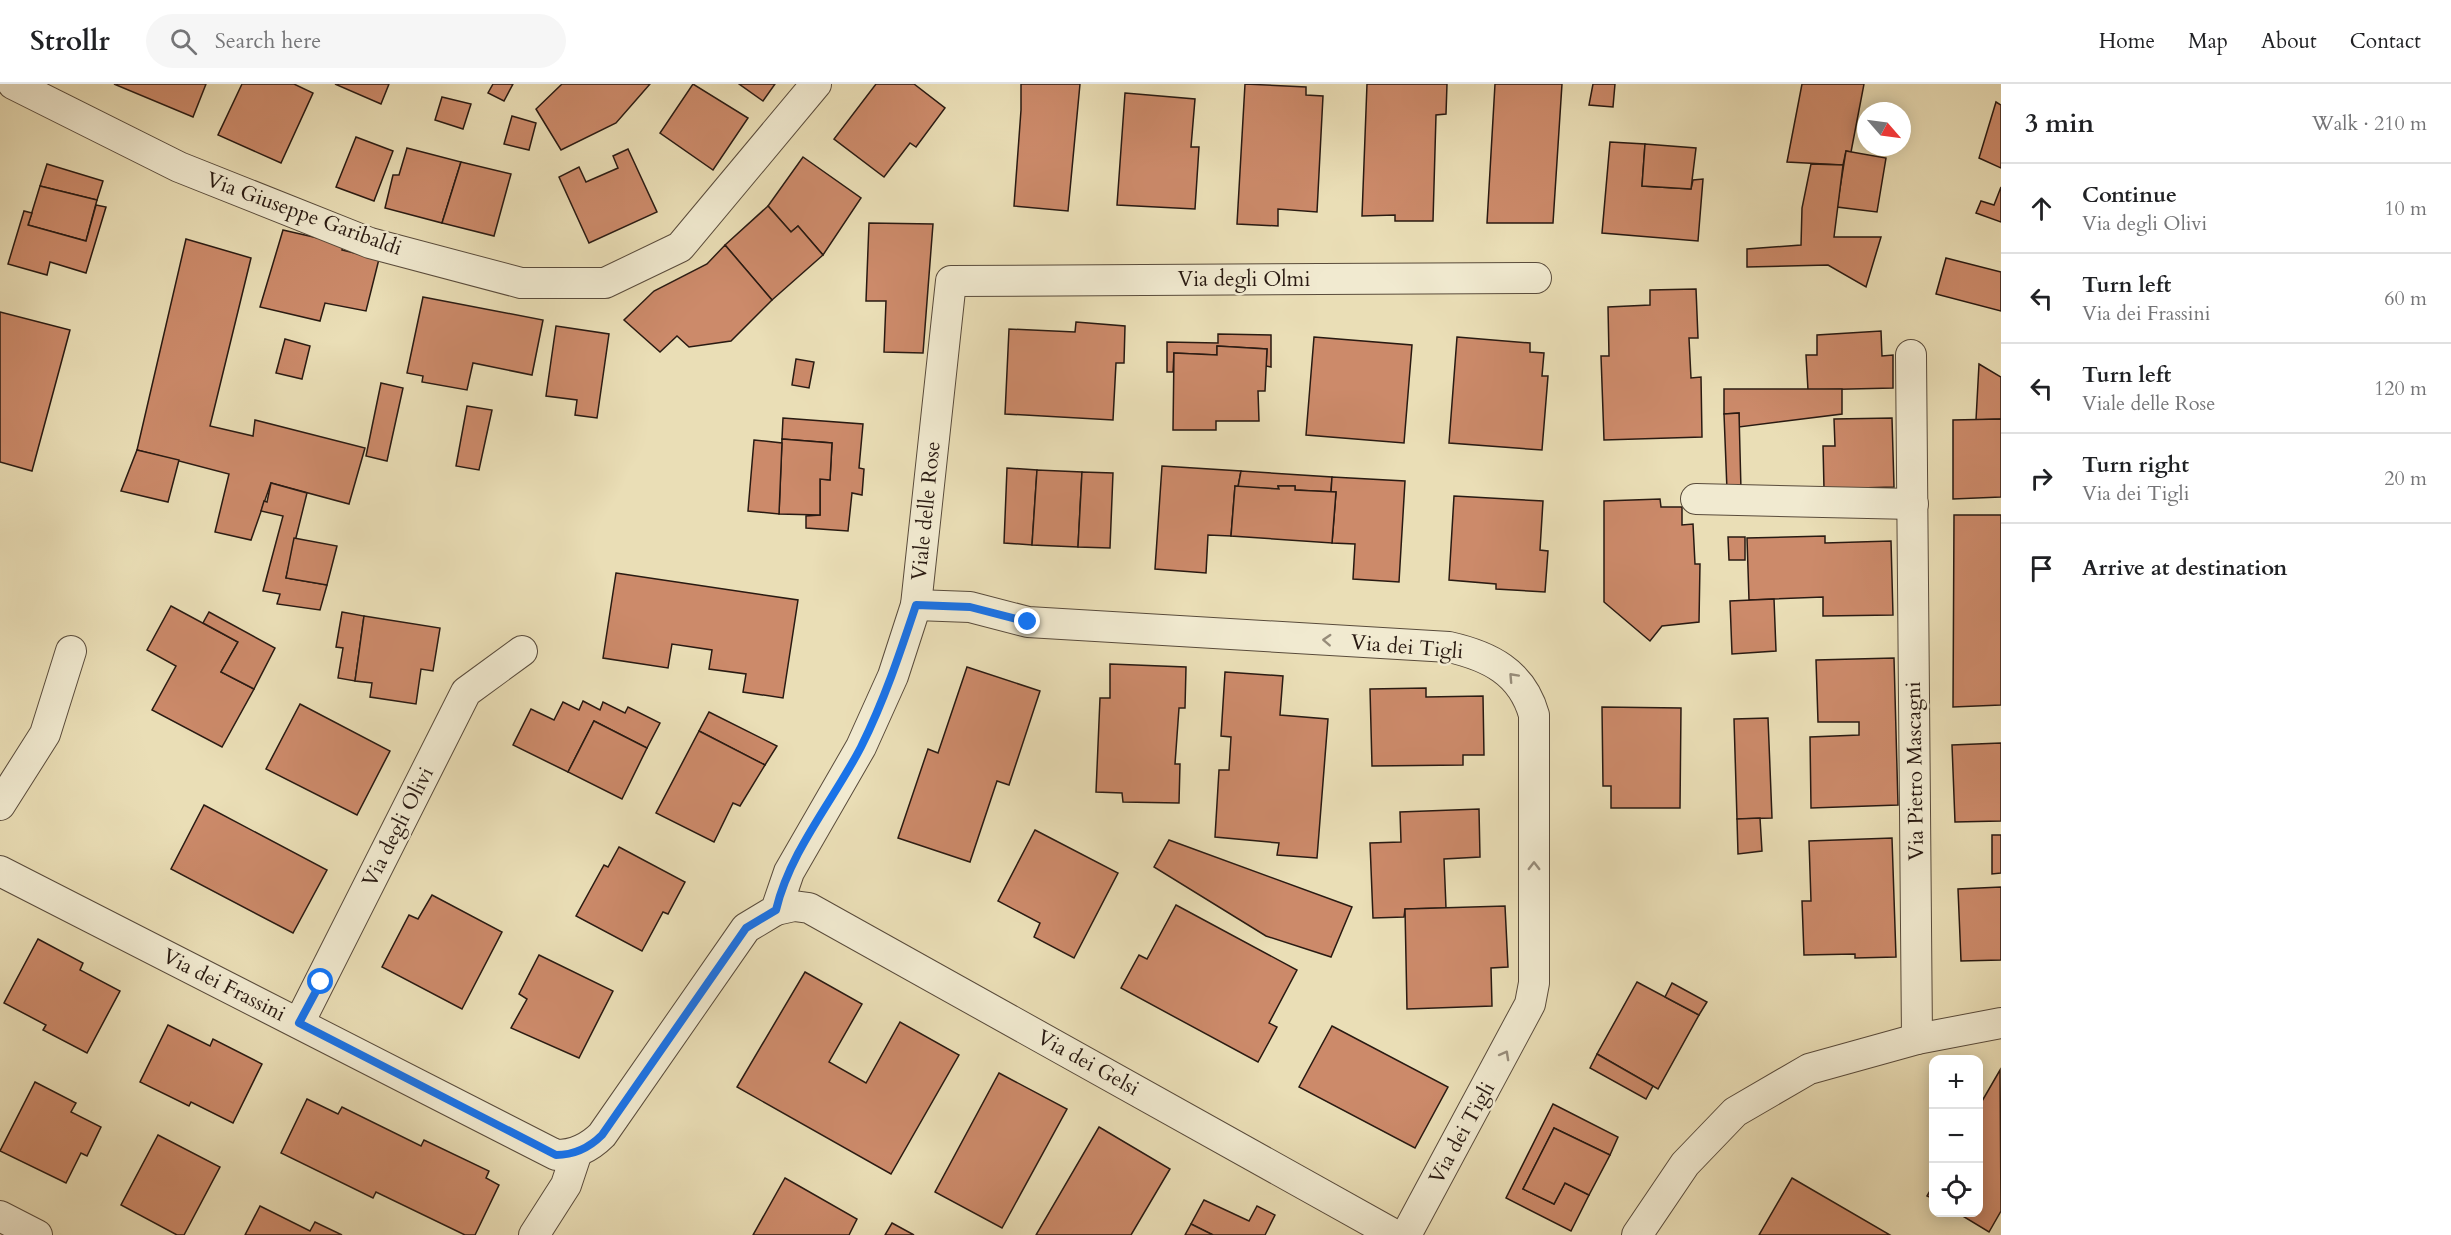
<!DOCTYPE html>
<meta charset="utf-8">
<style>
body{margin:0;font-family:Cardo,serif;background:#f6f6f6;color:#202124}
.controls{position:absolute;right:18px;bottom:18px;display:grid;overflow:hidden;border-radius:12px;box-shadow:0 3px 15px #0003}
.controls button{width:54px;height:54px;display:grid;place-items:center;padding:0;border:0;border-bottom:2px solid #e0e0e0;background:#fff;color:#202124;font:30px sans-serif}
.compass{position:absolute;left:1857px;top:18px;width:54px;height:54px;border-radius:50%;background:#fff;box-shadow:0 3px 15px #0003;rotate:118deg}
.stop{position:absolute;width:18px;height:18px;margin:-14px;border:4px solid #1a73e8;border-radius:50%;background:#fff}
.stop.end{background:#1a73e8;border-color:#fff;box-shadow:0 2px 6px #0008}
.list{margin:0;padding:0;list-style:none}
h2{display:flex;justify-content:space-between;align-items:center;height:78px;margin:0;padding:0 24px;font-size:26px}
h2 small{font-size:20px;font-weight:400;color:#757577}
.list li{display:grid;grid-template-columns:39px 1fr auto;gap:18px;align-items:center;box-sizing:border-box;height:90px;padding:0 24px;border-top:2px solid #e0e0e0}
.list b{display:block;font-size:22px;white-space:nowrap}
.list p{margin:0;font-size:20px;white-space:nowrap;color:#757577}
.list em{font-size:20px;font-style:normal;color:#757577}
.icon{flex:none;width:33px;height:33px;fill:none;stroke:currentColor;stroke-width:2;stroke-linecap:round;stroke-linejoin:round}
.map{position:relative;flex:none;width:2001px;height:1151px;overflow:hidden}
header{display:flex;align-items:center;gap:36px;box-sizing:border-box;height:84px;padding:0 30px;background:#fff;border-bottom:2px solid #e0e0e0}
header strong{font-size:28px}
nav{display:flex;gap:33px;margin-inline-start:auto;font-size:21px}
.search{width:420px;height:54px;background:#f6f6f6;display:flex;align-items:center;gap:15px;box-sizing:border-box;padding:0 21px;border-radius:33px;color:#757577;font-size:22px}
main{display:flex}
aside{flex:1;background:#fff}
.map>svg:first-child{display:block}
.building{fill:#cc8a6a;stroke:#291a12;stroke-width:1.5}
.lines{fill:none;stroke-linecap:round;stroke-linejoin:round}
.minor-casing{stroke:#594b3b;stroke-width:32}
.minor{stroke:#f1ead0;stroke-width:30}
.oneway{stroke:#978c7a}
.route{stroke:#1a73e8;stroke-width:8}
.labels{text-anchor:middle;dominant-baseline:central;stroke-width:5;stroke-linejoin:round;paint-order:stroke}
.street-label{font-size:21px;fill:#291a12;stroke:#f1ead0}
</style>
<header>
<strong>Strollr</strong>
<div class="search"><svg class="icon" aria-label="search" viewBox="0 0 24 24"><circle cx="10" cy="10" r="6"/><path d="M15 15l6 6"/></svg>Search here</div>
<nav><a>Home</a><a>Map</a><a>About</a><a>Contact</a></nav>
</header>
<main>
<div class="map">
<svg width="2001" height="1151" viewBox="0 0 2001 1151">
<rect width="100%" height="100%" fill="#eadeb6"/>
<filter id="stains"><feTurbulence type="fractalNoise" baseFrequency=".00333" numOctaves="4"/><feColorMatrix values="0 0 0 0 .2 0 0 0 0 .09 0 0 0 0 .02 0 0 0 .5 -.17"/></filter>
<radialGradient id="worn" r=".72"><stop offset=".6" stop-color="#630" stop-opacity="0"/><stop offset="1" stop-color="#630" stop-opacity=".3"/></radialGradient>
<!-- building -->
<g class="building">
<polygon points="114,0 206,0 193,33"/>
<polygon points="242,0 294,0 313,9 281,79 218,51"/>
<polygon points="335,0 389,0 381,20"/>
<polygon points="493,0 513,0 504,17 488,9"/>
<polygon points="562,0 650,0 616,39 561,66 536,25"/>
<polygon points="693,0 748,34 713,86 660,49"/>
<polygon points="739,0 775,0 763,17"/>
<polygon points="876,0 914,0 945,24 916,63 910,59 884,93 834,55"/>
<polygon points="1021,0 1080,0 1068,127 1014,122 1021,26"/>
<polygon points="1245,0 1306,3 1306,11 1323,12 1317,128 1278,125 1278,142 1237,140"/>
<polygon points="1367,0 1447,0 1446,30 1436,31 1433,137 1395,137 1395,131 1362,132"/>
<polygon points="1495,0 1562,0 1553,139 1487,139"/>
<polygon points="1593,0 1615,0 1613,23 1589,21"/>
<polygon points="1802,0 1864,0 1851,68 1846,67 1843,81 1787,78"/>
<polygon points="1125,9 1195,15 1191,63 1199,63 1195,125 1117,121"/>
<polygon points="442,13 471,20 463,45 435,36"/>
<polygon points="1996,18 2001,21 2001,84 1979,74"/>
<polygon points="512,32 536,39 529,66 504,60"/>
<polygon points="356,53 393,67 374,117 336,103"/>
<polygon points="1610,58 1645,60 1642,102 1691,105 1693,96 1703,95 1698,157 1602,149"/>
<polygon points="1645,60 1696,64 1691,105 1642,102"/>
<polygon points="407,64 461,78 442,139 385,124 393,91 399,91"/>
<polygon points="628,65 657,128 589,159 559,93 579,83 586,98 618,84 613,72"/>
<polygon points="1846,67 1886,74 1877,128 1837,123"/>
<polygon points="803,73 861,114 823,171 798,142 791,148 768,122"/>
<polygon points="461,78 511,90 494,152 442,139"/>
<polygon points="47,80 103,97 97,116 40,102"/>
<polygon points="1811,80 1843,81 1834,153 1881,153 1866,203 1828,181 1747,183 1747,165 1801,161 1802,124"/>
<polygon points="40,102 97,116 86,157 28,141"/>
<polygon points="2001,103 2001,138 1976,129 1981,117 1994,121"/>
<polygon points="96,121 106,123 86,189 50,178 47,191 8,180 24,127 32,129 28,141 86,157"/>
<polygon points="768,122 791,148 798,142 823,171 772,216 725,161"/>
<polygon points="869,139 933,140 923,269 884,268 886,217 866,217"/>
<polygon points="283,146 344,160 342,166 379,175 366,227 325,219 320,237 260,223"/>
<polygon points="186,155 251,174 210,342 253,352 255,336 365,364 349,420 271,399 251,456 215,448 229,390 137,366"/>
<polygon points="725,161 772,216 731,257 689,263 677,252 660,268 624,236 654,207 707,180"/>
<polygon points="1946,174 2001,188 2001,227 1936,210"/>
<polygon points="1696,205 1698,254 1689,254 1691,294 1701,293 1702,353 1604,356 1601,272 1609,272 1608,223 1650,221 1650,206"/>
<polygon points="423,213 543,236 532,291 473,279 467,306 422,298 423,292 407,289"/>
<polygon points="0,228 70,246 32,387 0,378"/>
<polygon points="1076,238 1125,242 1124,279 1116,279 1113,336 1005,330 1009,245 1075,248"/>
<polygon points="556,242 609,250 597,334 575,331 577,316 546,312"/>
<polygon points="1881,247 1882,272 1893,271 1893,304 1808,306 1806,271 1817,271 1817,251"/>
<polygon points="1218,250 1271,251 1271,283 1266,282 1267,265 1217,262 1217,271 1174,269 1173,288 1167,288 1167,258 1218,259"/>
<polygon points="1314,253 1412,261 1404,359 1306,351"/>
<polygon points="1457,253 1530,259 1530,268 1544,269 1542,292 1548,292 1542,366 1449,359"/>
<polygon points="285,255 310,262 302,295 276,289"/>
<polygon points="1217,262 1267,265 1265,307 1258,307 1259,337 1216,337 1216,346 1173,346 1174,269 1217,271"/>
<polygon points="796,275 814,278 809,304 792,301"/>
<polygon points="1979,280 2001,293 2001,335 1976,336"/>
<polygon points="381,299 403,304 387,377 366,372"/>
<polygon points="1724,305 1842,305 1842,330 1739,343 1739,329 1724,330"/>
<polygon points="467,322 492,326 479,386 456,382"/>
<polygon points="1739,329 1741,406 1727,406 1724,330"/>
<polygon points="783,334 863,340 859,384 864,385 862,411 852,409 848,447 806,444 806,432 820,431 820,395 830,396 832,359 782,355"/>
<polygon points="1892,334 1894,403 1824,405 1823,362 1835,362 1834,335"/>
<polygon points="2001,335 2001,413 1953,415 1953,336"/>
<polygon points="782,355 832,359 830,396 820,395 820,431 779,430"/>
<polygon points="754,356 782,359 779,430 748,427"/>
<polygon points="137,366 179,376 168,418 121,407"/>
<polygon points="1162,382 1241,387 1238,403 1235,402 1231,452 1208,451 1206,489 1155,485"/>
<polygon points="1007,384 1037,386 1032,461 1004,459"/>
<polygon points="1037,386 1082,388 1078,463 1032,461"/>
<polygon points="1241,387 1332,393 1331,408 1295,406 1295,402 1278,402 1279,405 1238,403"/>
<polygon points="1082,388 1113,389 1110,464 1078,463"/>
<polygon points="1332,393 1405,397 1399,498 1353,495 1355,460 1332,459 1336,408 1331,408"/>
<polygon points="271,399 307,409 286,494 327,501 320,526 277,520 280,510 263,507 283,432 261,427 264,417 267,418"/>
<polygon points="1235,402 1279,405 1278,402 1295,402 1295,406 1336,408 1332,459 1231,452"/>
<polygon points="1454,412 1543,417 1540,466 1548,467 1545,508 1496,505 1496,500 1449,496"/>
<polygon points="1660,415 1661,423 1682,423 1682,441 1693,440 1695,480 1700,480 1699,538 1662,542 1650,557 1604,518 1604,417"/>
<polygon points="1954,431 2001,431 2001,621 1953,623"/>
<polygon points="1825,452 1825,459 1891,457 1893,531 1823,532 1823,513 1749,516 1747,454"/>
<polygon points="1728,453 1745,453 1745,476 1729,476"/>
<polygon points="294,454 337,462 327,501 286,494"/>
<polygon points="616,489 798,516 783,614 743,608 746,590 709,585 712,566 672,560 668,584 603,574"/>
<polygon points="1774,515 1776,567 1732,570 1730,517"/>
<polygon points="171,522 238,558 221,588 254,605 222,663 152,626 176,582 147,566"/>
<polygon points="209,528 275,564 254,605 221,588 238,558 203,539"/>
<polygon points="342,528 364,532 355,597 338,594 343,564 336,563"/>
<polygon points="364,532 440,544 433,587 421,585 416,620 370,613 372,599 355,597"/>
<polygon points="1894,574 1898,721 1811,724 1810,653 1859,651 1859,638 1818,638 1816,576"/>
<polygon points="1110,580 1186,583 1185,624 1179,624 1175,680 1180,680 1179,719 1123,718 1122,709 1096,708 1100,614 1110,614"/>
<polygon points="967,583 1040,607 1009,701 997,697 970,778 898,754 928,665 938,669"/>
<polygon points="1225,588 1283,592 1280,631 1328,635 1317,774 1277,771 1279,759 1215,753 1219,686 1229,686 1231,653 1221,652"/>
<polygon points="1426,604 1426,613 1483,612 1484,671 1463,671 1463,681 1372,682 1370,605"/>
<polygon points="583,617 600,626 603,618 625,629 628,623 660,639 647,664 594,637 568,688 513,661 531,625 554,636 563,618 579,626"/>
<polygon points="300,620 390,667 357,731 266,685"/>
<polygon points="1602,623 1681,624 1680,724 1611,724 1611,702 1603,702"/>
<polygon points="709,628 777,662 765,681 699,647"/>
<polygon points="1768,634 1772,734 1737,735 1734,635"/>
<polygon points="594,637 647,664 622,715 568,688"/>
<polygon points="699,647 765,681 740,722 733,719 714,758 656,729"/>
<polygon points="2001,659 2001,737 1955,738 1952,661"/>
<polygon points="204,721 327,786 293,849 171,785"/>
<polygon points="1479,725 1480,773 1444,775 1446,824 1405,825 1404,833 1373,834 1370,759 1401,758 1400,728"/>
<polygon points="1760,734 1762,767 1738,770 1737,735"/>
<polygon points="1035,746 1118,789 1074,874 1034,853 1040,839 998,817"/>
<polygon points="1992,751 2001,751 2001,789 1992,790"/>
<polygon points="1892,754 1896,873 1855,874 1855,870 1804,871 1802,817 1811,817 1809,757"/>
<polygon points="1169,756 1352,823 1331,873 1266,852 1154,783"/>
<polygon points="619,763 685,798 668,830 663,828 642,867 576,832 604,781 608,783"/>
<polygon points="2001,803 2001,876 1961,877 1958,805"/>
<polygon points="432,811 502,848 462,925 382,883 409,831 418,835"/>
<polygon points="1176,821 1297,886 1269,939 1277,943 1258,978 1121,904 1139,871 1147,875"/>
<polygon points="1505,822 1508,883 1491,884 1492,922 1407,925 1405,825"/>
<polygon points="38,855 83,879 80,886 120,907 87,969 43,946 46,941 4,919"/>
<polygon points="539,871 613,907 579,974 511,944 527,915 519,910"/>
<polygon points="805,888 862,920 829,978 866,999 900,938 959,971 891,1090 737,1003"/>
<polygon points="1637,898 1699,931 1658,1005 1597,970"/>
<polygon points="1672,899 1707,918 1699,931 1665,913"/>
<polygon points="168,941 210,962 213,955 262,980 233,1039 191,1018 189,1022 140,998"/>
<polygon points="1332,942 1448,1003 1415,1064 1299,1003"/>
<polygon points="1597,970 1653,1002 1646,1015 1590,984"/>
<polygon points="2000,986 2001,1127 1989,1148 1956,1128 1978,1128 1978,1024"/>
<polygon points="999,989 1067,1025 1002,1144 935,1108"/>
<polygon points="35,998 76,1019 71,1028 101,1043 87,1072 81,1069 66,1099 0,1067"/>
<polygon points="307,1015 338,1030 342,1023 421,1062 424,1056 489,1087 486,1094 499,1101 475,1151 465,1151 376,1108 373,1114 281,1069"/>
<polygon points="1553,1020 1618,1053 1610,1071 1554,1044 1523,1105 1554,1120 1565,1099 1589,1111 1571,1147 1506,1114"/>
<polygon points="1099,1043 1170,1085 1131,1151 1036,1151"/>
<polygon points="1554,1044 1610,1071 1589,1111 1565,1099 1554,1120 1523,1105"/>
<polygon points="158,1051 220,1083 184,1151 177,1151 121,1121"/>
<polygon points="785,1094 857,1135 849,1151 753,1151"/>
<polygon points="1792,1094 1890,1151 1759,1151"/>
<polygon points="1934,1100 1934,1115 1927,1112"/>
<polygon points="1204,1116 1249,1137 1257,1122 1275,1131 1265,1151 1213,1151 1191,1140"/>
<polygon points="260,1122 310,1147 315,1138 342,1151 245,1151"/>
<polygon points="892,1139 914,1151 885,1151"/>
<polygon points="1191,1140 1213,1151 1185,1151"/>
</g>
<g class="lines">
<!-- minor casing -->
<g class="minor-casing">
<g id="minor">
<polyline points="13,0 179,83 370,159 521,199 605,199 680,163 816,0"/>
<polyline points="1911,271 1917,955"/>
<polyline points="1696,415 1913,420"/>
<path d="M 916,521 L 970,523 L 1028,538 L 1449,563 C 1489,572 1522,588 1534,631 L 1534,899 L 1530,920 L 1406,1151"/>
<polyline points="0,721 45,650 71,567"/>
<path d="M 0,787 L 556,1071 C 575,1071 589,1064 602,1051 L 746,844 L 776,826 L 789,788 L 861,663 L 893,592 L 916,521 L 951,197 L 1536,194"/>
<polyline points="776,826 794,822 809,824 1395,1151"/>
<polyline points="299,939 466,608 522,567"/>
<polyline points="0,1132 37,1151"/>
<polyline points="534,1151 566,1101 577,1068"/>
<polyline points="1637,1151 1685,1080 1735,1028 1809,985 1917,955 2001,939"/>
</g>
</g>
<!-- minor -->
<use href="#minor" class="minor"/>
</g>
<!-- one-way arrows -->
<defs><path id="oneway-chevron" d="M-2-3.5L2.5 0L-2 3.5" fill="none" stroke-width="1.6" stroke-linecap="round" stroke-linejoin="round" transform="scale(1.5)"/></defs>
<g class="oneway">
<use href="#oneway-chevron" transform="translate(1327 556) rotate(-177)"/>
<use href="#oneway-chevron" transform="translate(1513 593) rotate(-133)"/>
<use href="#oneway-chevron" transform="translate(1534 782) rotate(-90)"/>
<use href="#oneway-chevron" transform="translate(1505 971) rotate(-61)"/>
</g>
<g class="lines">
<!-- route -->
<path class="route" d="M 321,898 L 299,939 L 556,1071 C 575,1071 589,1064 602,1051 L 746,844 L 776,826 C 790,767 833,717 861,663 C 884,617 900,569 916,521 L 970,523 L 1028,538"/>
</g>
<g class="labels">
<!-- street labels -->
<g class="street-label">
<text transform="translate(304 130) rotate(20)">Via Giuseppe Garibaldi</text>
<text x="1244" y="195">Via degli Olmi</text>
<text transform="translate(926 427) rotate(-84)">Viale delle Rose</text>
<text transform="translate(1407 563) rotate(5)">Via dei Tigli</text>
<text transform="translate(1915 687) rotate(-91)">Via Pietro Mascagni</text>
<text transform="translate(398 743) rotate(-63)">Via degli Olivi</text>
<text transform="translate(224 901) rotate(27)">Via dei Frassini</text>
<text transform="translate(1088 979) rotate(29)">Via dei Gelsi</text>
<text transform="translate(1462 1049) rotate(-61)">Via dei Tigli</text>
</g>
</g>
<rect width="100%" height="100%" filter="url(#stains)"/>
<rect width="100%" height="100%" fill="url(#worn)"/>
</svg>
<div class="controls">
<button>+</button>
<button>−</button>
<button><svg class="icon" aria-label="locate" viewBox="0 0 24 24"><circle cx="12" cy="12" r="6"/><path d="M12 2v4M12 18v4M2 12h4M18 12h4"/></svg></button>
</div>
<svg class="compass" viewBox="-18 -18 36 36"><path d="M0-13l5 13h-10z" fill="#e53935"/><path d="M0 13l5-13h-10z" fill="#757577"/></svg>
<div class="stop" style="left:321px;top:898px"></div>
<div class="stop end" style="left:1028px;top:538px"></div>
</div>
<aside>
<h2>3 min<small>Walk · 210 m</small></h2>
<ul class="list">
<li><svg class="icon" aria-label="ahead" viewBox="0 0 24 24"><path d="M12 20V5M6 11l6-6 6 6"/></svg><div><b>Continue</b><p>Via degli Olivi</p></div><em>10 m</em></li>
<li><svg class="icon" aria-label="left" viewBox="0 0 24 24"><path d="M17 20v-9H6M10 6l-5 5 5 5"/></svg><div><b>Turn left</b><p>Via dei Frassini</p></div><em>60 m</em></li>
<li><svg class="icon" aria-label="left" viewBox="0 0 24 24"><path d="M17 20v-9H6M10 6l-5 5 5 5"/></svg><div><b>Turn left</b><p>Viale delle Rose</p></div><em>120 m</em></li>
<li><svg class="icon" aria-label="right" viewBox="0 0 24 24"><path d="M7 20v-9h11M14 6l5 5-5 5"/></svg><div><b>Turn right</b><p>Via dei Tigli</p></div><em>20 m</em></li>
<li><svg class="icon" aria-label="arrive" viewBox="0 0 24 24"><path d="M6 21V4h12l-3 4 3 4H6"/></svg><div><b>Arrive at destination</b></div></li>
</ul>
</aside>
</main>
